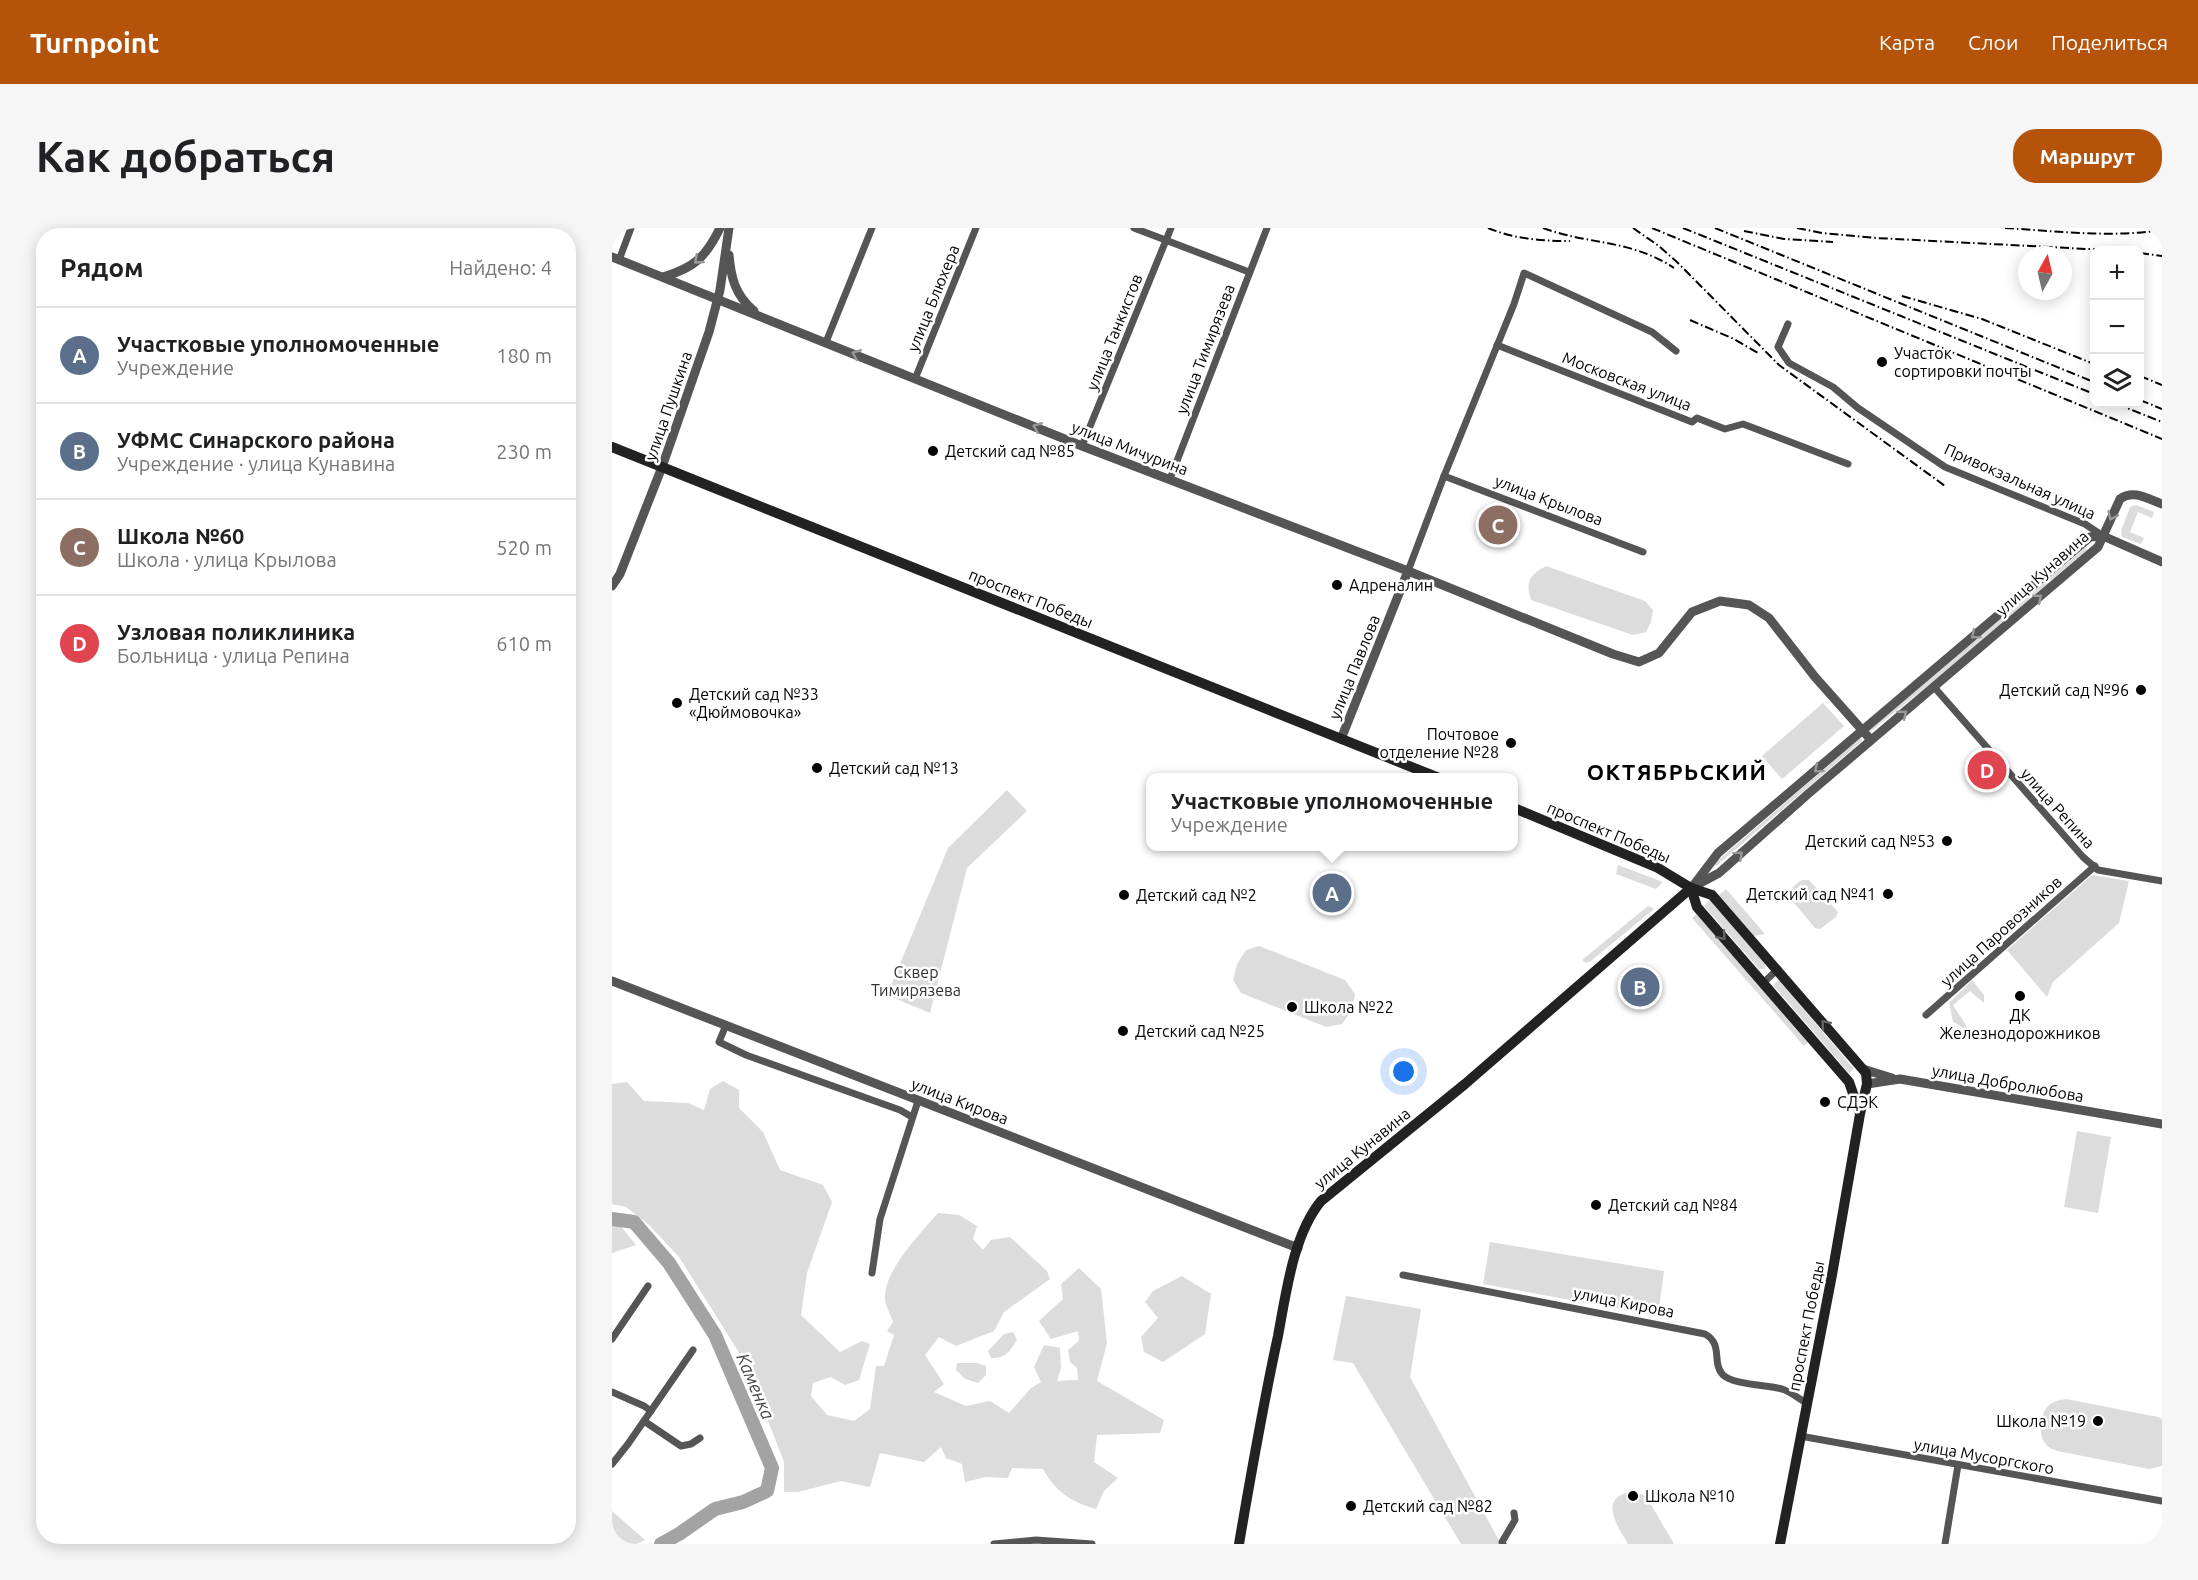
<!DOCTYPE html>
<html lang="ru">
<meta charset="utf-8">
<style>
body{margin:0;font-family:Ubuntu,sans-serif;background:#f6f6f6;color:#202124}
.controls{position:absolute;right:18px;top:18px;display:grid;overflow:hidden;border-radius:12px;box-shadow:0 3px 15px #0003}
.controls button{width:54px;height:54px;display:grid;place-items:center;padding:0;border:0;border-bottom:2px solid #e0e0e0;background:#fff;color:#202124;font:30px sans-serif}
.compass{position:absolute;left:1406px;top:18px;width:54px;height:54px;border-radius:50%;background:#fff;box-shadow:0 3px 15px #0003;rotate:8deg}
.you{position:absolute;left:792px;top:844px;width:21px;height:21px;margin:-15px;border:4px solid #fff;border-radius:50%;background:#1a73e8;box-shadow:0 0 0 9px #1a73e833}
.badge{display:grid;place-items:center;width:39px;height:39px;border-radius:50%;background:#b45309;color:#fff;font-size:20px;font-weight:700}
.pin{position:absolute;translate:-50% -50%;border:3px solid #fff;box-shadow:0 2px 6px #0006}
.popup{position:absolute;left:534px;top:545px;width:372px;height:78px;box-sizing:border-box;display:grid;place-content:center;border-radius:12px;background:#fff;filter:drop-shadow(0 2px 4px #0005);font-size:20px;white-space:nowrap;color:#757577}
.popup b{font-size:22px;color:#202124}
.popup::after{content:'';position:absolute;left:50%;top:100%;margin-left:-12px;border:12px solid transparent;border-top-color:#fff}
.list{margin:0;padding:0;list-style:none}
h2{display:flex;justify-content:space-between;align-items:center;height:78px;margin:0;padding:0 24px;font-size:26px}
h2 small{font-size:20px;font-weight:400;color:#757577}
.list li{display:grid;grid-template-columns:39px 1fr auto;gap:18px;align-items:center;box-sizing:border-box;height:96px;padding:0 24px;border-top:2px solid #e0e0e0}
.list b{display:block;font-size:22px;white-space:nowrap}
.list p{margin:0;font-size:20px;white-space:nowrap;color:#757577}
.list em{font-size:20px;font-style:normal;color:#757577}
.icon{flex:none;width:33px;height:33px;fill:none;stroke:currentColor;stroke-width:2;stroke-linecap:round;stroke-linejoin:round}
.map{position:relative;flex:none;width:1550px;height:1316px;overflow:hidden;border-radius:24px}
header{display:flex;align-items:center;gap:36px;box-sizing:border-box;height:84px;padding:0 30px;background:#b45309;color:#fff}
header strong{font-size:28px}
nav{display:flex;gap:33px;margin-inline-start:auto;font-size:21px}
.intro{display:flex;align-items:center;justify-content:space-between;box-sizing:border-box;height:144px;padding:0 36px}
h1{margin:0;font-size:42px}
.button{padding:15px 27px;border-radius:24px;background:#b45309;color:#fff;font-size:21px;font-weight:700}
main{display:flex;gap:36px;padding:0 36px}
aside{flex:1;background:#fff;border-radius:24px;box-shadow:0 3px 15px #0003}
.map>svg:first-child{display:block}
.green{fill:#dcdcdc}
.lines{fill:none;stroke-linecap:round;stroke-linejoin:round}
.river{stroke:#a3a3a3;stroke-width:14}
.minor{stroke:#555;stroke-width:7}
.tertiary{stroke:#555;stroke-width:9}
.secondary{stroke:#222;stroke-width:10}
.rail{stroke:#000;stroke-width:2;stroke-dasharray:9 3 1.5 3;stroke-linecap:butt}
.oneway{stroke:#999}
.oneway2{stroke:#646464}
.poi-dot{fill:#000;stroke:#fff;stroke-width:2}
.labels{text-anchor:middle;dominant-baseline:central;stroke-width:5;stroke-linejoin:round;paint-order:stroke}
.street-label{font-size:16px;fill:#000;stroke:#fff}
.poi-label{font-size:16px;fill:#000;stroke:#fff;text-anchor:start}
.park-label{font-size:16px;fill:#333;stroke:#fff}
.water-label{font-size:18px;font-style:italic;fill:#444;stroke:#fff}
.district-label{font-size:22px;font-weight:bold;letter-spacing:1.5px;fill:#000;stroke:#fff}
</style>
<header>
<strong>Turnpoint</strong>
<nav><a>Карта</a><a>Слои</a><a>Поделиться</a></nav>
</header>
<div class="intro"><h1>Как добраться</h1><a class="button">Маршрут</a></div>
<main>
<aside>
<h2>Рядом<small>Найдено: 4</small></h2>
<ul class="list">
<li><span class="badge" style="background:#5c6f8a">A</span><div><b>Участковые уполномоченные</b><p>Учреждение</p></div><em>180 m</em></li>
<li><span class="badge" style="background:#5c6f8a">B</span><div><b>УФМС Синарского района</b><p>Учреждение · улица Кунавина</p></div><em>230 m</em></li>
<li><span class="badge" style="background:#8d6e63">C</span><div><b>Школа №60</b><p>Школа · улица Крылова</p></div><em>520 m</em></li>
<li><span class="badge" style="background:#e0444e">D</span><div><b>Узловая поликлиника</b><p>Больница · улица Репина</p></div><em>610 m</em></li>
</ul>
</aside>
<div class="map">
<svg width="1550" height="1316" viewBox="0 0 1550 1316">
<rect width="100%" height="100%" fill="#fff"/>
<!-- green -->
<g class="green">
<polygon points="1524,277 1542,284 1540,290 1526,284 1518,304 1532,310 1529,316 1510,309 1509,303 1518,279"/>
<polygon points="1473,320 1475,322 1324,451 1258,504 1257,502"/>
<path d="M 934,338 L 1033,373 L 1041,382 L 1039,394 L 1034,404 L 1021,407 L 919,372 C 913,353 918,347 934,338 Z"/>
<polygon points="1211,475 1232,498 1170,551 1150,528"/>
<polygon points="1247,511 1250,511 1250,513 1104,638 1102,636"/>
<polygon points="395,562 415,583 355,640 318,785 275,767 336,620"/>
<polygon points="1006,637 1051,654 1044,661 1004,646"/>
<polygon points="1480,647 1517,653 1507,695 1441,754 1435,769 1395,722"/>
<polygon points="1190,652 1197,652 1226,684 1224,689 1208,701 1203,700 1178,670 1178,662 1185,655"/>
<polygon points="1114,661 1153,706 1142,708 1107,667"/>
<polygon points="1098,672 1153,736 1153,741 1147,741 1092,678"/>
<polygon points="1036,678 1042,681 979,733 974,735 970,732"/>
<polygon points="1086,685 1197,813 1192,818 1080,690"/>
<polygon points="647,718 733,752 743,766 740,782 730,796 714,799 629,765 621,752 625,736 634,722"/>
<polygon points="1167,752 1242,841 1237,845 1161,757"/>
<path d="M 1360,752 L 1372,767 L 1372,775 L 1358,763 L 1341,777 L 1363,811 C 1353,806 1353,799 1341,794 L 1337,775 Z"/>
<path d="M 111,853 L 127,862 L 127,880 L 151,904 L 168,942 L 211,957 L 220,974 L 195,1045 L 189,1087 L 228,1124 L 250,1113 L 258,1116 L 247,1152 L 233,1157 L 219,1149 L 201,1155 L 199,1168 L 215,1187 L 242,1193 L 258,1181 L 264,1138 L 272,1138 L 282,1107 L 275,1103 L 281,1094 C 279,1087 274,1079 273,1072 C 271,1043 308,1006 326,985 L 347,987 L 365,998 L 361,1011 L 371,1022 L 379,1012 L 398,1009 L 435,1043 L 438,1051 L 392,1084 L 382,1103 L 344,1118 L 327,1109 L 313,1127 L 332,1156 L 322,1164 L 354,1178 L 378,1173 L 397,1185 L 419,1160 L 429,1154 L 422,1139 L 432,1117 L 448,1120 L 449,1140 L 445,1153 L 466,1152 L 465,1140 L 458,1134 L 456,1122 L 467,1113 L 466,1103 L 439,1111 L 427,1093 L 451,1071 L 449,1056 L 467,1040 L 489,1061 L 495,1115 L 485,1153 L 552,1192 L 548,1205 L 485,1207 L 482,1234 L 506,1250 L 492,1263 L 484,1281 C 459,1274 444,1264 431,1241 L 400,1240 L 396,1250 L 374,1249 L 353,1254 L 350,1236 L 334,1230 L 329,1219 L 312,1234 L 268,1225 L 258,1259 L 229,1253 L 186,1264 L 172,1264 L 172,1234 L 133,1134 L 67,1029 L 36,996 L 14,979 L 0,976 L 0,856 L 15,854 L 32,873 L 76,875 L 92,882 L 98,861 Z"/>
<polygon points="1465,903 1499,909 1486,985 1452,979"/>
<polygon points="0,996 7,996 24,1017 0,1025"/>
<polygon points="878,1014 1052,1043 1046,1088 871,1056"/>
<polygon points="570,1048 599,1066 593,1106 551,1134 532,1124 529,1109 546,1090 533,1074 541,1063"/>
<polygon points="734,1068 809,1081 798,1149 889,1316 849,1316 741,1135 721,1132"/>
<path d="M 401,1104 L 405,1112 C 398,1123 393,1131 379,1130 L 376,1123 L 392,1106 Z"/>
<polygon points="345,1135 365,1135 374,1138 374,1147 366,1155 353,1151 344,1142"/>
<path d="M 1454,1171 L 1546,1189 L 1550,1191 L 1550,1238 L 1537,1241 L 1445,1223 C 1440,1221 1435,1219 1433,1215 C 1426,1206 1428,1186 1436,1178 C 1441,1173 1448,1172 1454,1171 Z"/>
<path d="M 1021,1263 L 1034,1268 L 1062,1316 L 1016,1316 C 1005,1297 985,1269 1021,1263 Z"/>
<polygon points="0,1283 33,1312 24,1316 0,1316"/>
</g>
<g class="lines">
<!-- river -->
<polyline class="river" points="0,991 22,994 57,1035 103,1107 160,1240 155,1263 131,1274 103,1281 67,1306 49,1316"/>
<!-- minor -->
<g class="minor">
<polyline points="522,0 637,44"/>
<polyline points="7,32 19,0"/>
<polyline points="1176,96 1166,119 1177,135 1221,159 1246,180 1333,239 1473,296 1491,308"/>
<polyline points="214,114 260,0"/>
<polyline points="885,117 1080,194 1085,190 1113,201 1131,196 1236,236"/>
<polyline points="303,151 364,0"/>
<polyline points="470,218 559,0"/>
<polyline points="832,248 1031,324"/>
<polyline points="558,251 655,0"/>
<polyline points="796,343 832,248 902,76 912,45 1040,104 1064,123"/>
<polyline points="1322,459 1471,629 1486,642 1550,653"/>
<polyline points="1151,755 1166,741"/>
<polyline points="1314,787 1483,638"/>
<polyline points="114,797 107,814 134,827 288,882 300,889"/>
<polyline points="260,1045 268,991 306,873"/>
<path d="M 791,1047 L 1093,1106 C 1112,1117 1099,1134 1111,1147 C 1122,1157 1155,1157 1170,1161 C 1179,1164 1186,1170 1194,1175"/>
<polyline points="0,1111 36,1058"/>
<polyline points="0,1164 32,1178 39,1183"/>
<polyline points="32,1193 69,1218 79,1216 88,1210"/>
<polyline points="1188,1208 1550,1273"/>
<polyline points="0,1236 16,1216 81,1122"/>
<polyline points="382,1316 424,1312 480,1316"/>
<polyline points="891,1316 890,1314 903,1292 902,1285"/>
<polyline points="1333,1316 1346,1237"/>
</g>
<!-- tertiary -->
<g class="tertiary">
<path d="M 117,27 C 119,50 123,67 142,83"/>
<polyline points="0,29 470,218 796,343 1001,426 1027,434 1047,425 1080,384 1108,373 1137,377 1157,390 1203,449 1259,512"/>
<path d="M 51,49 C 82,40 94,29 108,0"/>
<polyline points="0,358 8,346 50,239 97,104 108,62 117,0"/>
<polyline points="729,511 796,343"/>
<polyline points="1081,658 1106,625 1478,309 1491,308 1550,334"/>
<path d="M 1079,660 L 1107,645 L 1196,566 L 1480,324 L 1486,319 L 1508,271 C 1522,261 1536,271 1550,276"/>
<polyline points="0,753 686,1020"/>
<polyline points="1251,841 1280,850"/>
<polyline points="1255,856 1288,851 1550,896"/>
</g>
<!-- secondary -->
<g class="secondary">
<polyline points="0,219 827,550"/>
<polyline points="902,580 1046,640 1079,660 1100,667 1254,845 1255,856 1248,886 1220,1047 1168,1316"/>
<polyline points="1079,660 1085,679 1237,854 1247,883"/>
<path d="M 627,1316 C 639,1246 651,1177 666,1108 C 674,1066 681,1007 709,973 L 853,856 L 1079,660"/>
</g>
<!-- rail -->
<g class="rail">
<path d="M 876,0 C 903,11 928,13 958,13"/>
<path d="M 931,0 C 977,17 1018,11 1062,40"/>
<polyline points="1021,0 1047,18 1065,34 1167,137 1333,258"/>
<polyline points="1040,0 1550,211"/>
<polyline points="1071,0 1482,166"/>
<polyline points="1103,0 1482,154"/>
<polyline points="1185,0 1210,5 1264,10 1495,22"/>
<path d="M 1393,0 C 1444,3 1498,10 1550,2"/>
<polyline points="1132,3 1172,11 1221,14"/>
<polyline points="1528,25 1550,28"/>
<polyline points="1290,68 1370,91 1482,136"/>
<polyline points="1078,92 1122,111 1146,125"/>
<polyline points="1528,148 1550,157"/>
<polyline points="1528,172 1550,181"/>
<polyline points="1505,176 1550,194"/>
</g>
</g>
<!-- one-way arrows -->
<defs><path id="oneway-chevron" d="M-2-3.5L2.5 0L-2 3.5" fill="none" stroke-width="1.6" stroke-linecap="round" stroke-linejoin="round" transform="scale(1.5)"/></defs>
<g class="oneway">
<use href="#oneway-chevron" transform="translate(86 32) rotate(139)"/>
<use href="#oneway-chevron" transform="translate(244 126) rotate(-158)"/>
<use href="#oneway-chevron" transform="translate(425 199) rotate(-158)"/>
<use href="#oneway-chevron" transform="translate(1500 288) rotate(115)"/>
<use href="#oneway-chevron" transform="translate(1426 370) rotate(-40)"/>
<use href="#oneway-chevron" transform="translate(1363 407) rotate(140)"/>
<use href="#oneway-chevron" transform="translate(1291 486) rotate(-40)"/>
<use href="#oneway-chevron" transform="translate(1206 541) rotate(140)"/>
<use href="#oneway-chevron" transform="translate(1127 627) rotate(-42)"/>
</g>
<g class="oneway2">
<use href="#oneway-chevron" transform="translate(1110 708) rotate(49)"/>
<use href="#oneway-chevron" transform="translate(1213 796) rotate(-131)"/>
</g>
<!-- markers -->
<g class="poi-dot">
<circle cx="1270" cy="134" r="6"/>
<circle cx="321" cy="223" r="6"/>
<circle cx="725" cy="357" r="6"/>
<circle cx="1529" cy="462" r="6"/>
<circle cx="65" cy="475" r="6"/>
<circle cx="899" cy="515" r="6"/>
<circle cx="205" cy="540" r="6"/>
<circle cx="1335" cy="613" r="6"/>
<circle cx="1276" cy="666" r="6"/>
<circle cx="512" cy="667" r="6"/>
<circle cx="1408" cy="768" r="6"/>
<circle cx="680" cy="779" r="6"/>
<circle cx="511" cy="803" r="6"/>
<circle cx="1213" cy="874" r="6"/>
<circle cx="984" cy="977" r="6"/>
<circle cx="1486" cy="1193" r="6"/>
<circle cx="1021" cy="1268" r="6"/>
<circle cx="739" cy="1278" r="6"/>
</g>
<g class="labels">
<!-- street labels -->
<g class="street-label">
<text transform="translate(321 70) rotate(-68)">улица Блюхера</text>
<text transform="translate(502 104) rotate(-68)">улица Танкистов</text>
<text transform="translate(593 121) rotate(-69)">улица Тимирязева</text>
<text transform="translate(1015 153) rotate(21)">Московская улица</text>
<text transform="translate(56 178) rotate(-71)">улица Пушкина</text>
<text transform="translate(518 220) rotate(21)">улица Мичурина</text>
<text transform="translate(1408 253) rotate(24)">Привокзальная улица</text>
<text transform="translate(937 272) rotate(21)">улица Крылова</text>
<text transform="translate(1430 345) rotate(-42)">улица Кунавина</text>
<text transform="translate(419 370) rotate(22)">проспект Победы</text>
<text transform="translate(742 439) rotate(-68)">улица Павлова</text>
<text transform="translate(1446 580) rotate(48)">улица Репина</text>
<text transform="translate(997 604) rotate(23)">проспект Победы</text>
<text transform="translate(1389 703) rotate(-42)">улица Паровозников</text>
<text transform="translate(1396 855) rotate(10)">улица Добролюбова</text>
<text transform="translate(348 873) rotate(21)">улица Кирова</text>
<text transform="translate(750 920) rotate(-39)">улица Кунавина</text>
<text transform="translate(1012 1074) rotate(11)">улица Кирова</text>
<text transform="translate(1194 1098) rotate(-79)">проспект Победы</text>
<text transform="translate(1372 1228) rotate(10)">улица Мусоргского</text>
</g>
<!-- poi labels -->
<g class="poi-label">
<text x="1282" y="125">Участок<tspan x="1282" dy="18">сортировки почты</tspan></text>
<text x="333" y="223">Детский сад №85</text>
<text x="737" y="357">Адреналин</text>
<text x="1517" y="462" text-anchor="end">Детский сад №96</text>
<text x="77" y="466">Детский сад №33<tspan x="77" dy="18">«Дюймовочка»</tspan></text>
<text x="887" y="506" text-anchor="end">Почтовое<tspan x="887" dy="18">отделение №28</tspan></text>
<text x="217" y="540">Детский сад №13</text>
<text x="1323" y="613" text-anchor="end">Детский сад №53</text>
<text x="1264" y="666" text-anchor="end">Детский сад №41</text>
<text x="524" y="667">Детский сад №2</text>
<text x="692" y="779">Школа №22</text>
<text x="1408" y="787" text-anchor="middle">ДК<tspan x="1408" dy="18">Железнодорожников</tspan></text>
<text x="523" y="803">Детский сад №25</text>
<text x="1225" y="874">СДЭК</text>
<text x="996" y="977">Детский сад №84</text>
<text x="1474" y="1193" text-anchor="end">Школа №19</text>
<text x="1033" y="1268">Школа №10</text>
<text x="751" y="1278">Детский сад №82</text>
</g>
<!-- park labels -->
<g class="park-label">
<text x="304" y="744">Сквер<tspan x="304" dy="18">Тимирязева</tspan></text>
</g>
<!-- water labels -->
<g class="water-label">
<text transform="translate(144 1158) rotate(67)">Каменка</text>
</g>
<!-- district labels -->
<g class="district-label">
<text x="1065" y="543">ОКТЯБРЬСКИЙ</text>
</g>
</g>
</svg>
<div class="controls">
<button>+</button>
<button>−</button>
<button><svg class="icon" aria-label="layers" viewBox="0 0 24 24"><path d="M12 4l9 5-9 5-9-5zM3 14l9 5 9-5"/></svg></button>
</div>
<svg class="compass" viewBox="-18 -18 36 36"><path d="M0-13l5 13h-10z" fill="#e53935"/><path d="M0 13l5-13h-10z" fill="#757577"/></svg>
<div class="you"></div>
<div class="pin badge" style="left:720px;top:665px;background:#5c6f8a">A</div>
<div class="popup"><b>Участковые уполномоченные</b>Учреждение</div>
<div class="pin badge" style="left:1028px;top:759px;background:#5c6f8a">B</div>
<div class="pin badge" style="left:886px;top:297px;background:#8d6e63">C</div>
<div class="pin badge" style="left:1375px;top:542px;background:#e0444e">D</div>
</div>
</main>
